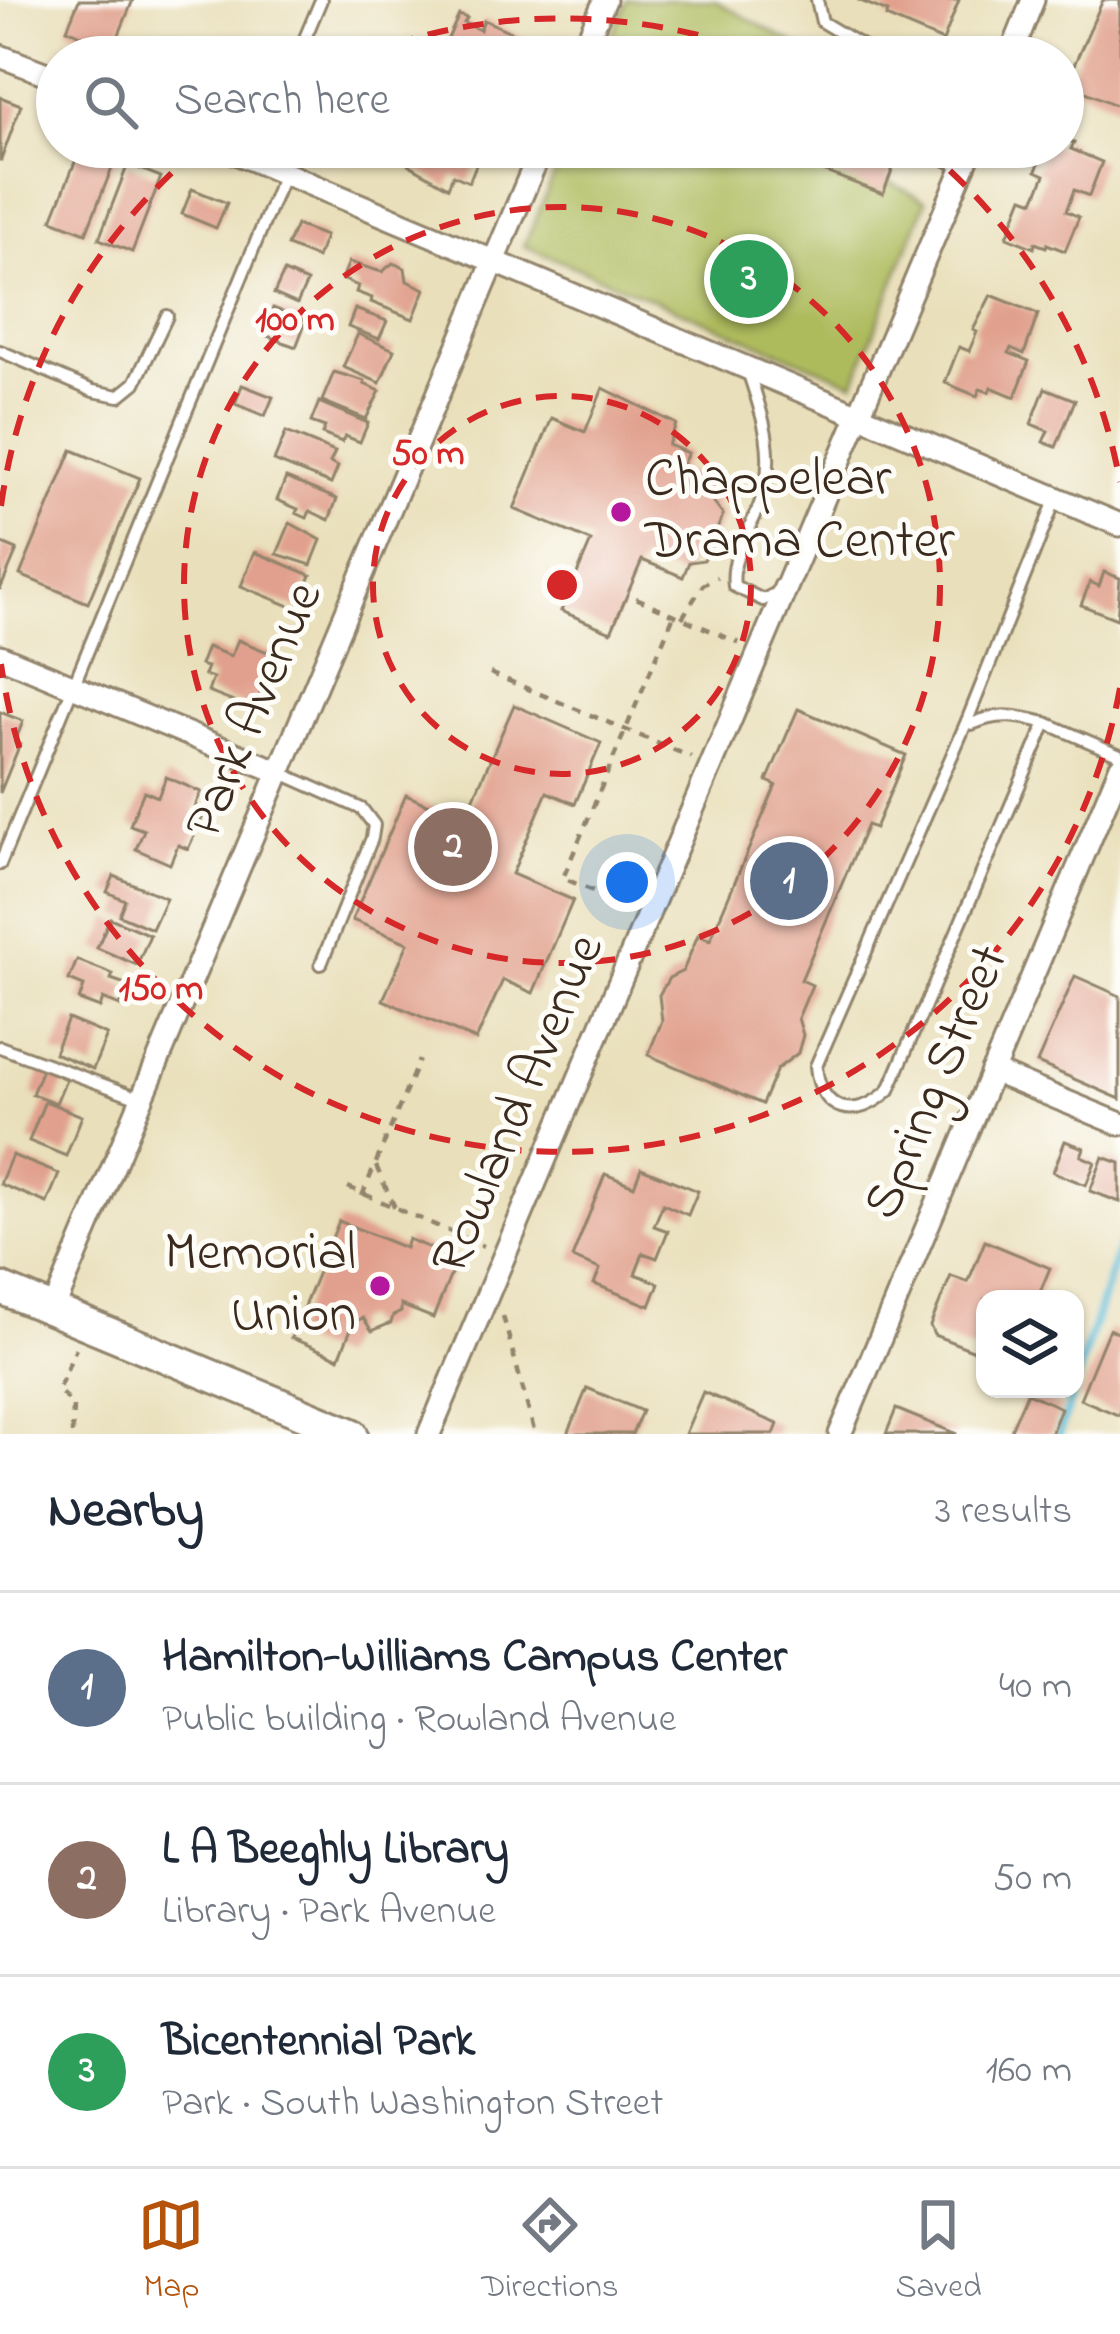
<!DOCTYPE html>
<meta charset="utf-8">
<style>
body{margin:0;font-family:"Indie Flower",sans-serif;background:#f2f2f3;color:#1f2937}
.controls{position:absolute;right:36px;bottom:36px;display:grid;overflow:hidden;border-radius:24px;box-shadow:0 3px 9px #0004}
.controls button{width:108px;height:108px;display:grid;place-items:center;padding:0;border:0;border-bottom:3px solid #e0e1e3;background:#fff;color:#1f2937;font:60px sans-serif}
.you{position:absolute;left:627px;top:882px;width:42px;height:42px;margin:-30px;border:9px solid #fff;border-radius:50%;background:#1a73e8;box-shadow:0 0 0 18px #1a73e833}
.badge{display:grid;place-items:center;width:78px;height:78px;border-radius:50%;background:#b45309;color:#fff;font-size:39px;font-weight:700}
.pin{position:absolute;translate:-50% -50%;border:6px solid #fff;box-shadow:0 3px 12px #0006}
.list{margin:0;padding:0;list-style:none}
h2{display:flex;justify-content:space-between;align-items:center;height:156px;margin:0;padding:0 48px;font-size:51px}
h2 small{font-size:39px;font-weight:400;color:#747a83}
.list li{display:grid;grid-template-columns:78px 1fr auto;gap:36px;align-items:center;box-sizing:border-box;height:192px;padding:0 48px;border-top:3px solid #e0e1e3}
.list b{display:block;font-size:45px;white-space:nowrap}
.list p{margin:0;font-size:39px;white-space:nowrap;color:#747a83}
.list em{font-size:39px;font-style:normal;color:#747a83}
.icon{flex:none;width:66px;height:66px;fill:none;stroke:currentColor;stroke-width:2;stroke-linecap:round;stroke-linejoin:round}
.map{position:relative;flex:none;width:1120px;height:1434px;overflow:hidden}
.search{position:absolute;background:#fff;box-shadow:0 3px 9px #0004;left:36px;right:36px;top:36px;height:132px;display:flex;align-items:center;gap:30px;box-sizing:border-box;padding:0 42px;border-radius:66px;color:#747a83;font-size:45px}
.sheet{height:732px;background:#fff}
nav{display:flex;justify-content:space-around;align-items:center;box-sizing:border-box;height:168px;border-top:3px solid #e0e1e3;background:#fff;font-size:33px;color:#747a83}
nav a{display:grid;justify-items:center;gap:6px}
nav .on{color:#b45309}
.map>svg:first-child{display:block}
.green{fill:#aebb5d;stroke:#74723e;stroke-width:3}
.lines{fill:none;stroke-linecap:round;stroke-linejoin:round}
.stream{stroke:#58bbd7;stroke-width:8}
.building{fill:#e1a08d}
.lane-casing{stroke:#92846c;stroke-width:16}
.street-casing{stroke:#92846c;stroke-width:27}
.secondary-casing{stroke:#92846c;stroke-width:36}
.path{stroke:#92846c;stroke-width:4.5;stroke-dasharray:9 9;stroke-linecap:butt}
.lane{stroke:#fff;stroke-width:10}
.street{stroke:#fff;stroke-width:21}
.secondary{stroke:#fff;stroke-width:30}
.ring{fill:none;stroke:#d62828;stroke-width:6;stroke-dasharray:21 15}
.poi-dot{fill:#b5179e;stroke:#fdfcf7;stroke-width:4.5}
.labels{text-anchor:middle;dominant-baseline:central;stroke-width:10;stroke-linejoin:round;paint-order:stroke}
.poi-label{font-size:54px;fill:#3b2a1e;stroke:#fdfcf7;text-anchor:start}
.street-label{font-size:54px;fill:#3b2a1e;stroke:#fdfcf7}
.centre{fill:#d62828;stroke:#fdfcf7;stroke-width:6}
.ring-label{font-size:36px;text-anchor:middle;font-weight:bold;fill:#d62828;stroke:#fdfcf7;stroke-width:10;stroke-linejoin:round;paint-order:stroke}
</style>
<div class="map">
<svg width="1120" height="1434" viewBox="0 0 1120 1434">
<rect width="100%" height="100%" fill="#fdfcf7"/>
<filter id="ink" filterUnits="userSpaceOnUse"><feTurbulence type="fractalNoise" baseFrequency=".00833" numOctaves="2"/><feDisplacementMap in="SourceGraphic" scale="24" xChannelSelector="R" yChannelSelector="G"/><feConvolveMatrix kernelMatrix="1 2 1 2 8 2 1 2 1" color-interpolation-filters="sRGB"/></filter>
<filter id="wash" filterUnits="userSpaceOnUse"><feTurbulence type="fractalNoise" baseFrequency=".004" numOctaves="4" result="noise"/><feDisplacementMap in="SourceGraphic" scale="48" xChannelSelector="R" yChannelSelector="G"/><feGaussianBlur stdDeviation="2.7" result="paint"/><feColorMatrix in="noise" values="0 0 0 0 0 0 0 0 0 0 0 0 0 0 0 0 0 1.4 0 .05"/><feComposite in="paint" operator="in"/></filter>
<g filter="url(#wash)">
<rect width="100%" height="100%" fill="#e9dfba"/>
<!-- green -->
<g class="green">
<polygon points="627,0 714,0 801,48 809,57 603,57"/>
<polygon points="566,147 823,147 926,201 854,383 524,246"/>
</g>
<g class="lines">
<!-- stream -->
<g class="stream">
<polyline points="1075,1385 1120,1243"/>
<polyline points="1059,1434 1074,1389"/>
</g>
</g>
<g id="blocks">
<!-- building -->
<g class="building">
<polygon points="79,0 133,0 113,49 67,29"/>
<polygon points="858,0 959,0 943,41 886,17 888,12"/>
<polygon points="1103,0 1120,0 1120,107 1066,83"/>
<polygon points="459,15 467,18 464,23 480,30 484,20 524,38 516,57 468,57 469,53 454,47 452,53 443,49"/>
<polygon points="0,97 21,105 1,160 0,160"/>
<polygon points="1063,138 1074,143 1071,149 1102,162 1089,196 1074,190 1066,211 1079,217 1065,251 1047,244 1046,247 1035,243 1034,248 1007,237 1023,197 1034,201 1045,175 1036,171 1045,147 1063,147"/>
<polygon points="81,147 116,158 86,233 52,220"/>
<polygon points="424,147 465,149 463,154 478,160 469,182 453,175 448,187 408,164 415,148 423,151"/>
<polygon points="823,147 901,147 883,194 815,168"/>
<polygon points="128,164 161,177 132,252 99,239"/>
<polygon points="192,189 227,203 216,228 182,214"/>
<polygon points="296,225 325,236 317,258 287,246"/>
<polygon points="349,262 382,272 393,263 405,268 407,281 425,289 413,319 371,302 372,298 356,292 358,286 342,279"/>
<polygon points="284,272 307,282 297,304 274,294"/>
<polygon points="991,295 1038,314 1024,354 1011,348 1009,353 1029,361 1015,397 991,387 989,392 980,389 977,396 945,383 959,347 969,351 977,332 973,330"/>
<polygon points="273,308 306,321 296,347 262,334"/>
<polygon points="355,309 387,321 379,339 348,327"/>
<polygon points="358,334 394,350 380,383 343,367"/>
<polygon points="334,372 365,381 364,384 380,391 366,419 322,401"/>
<polygon points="242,385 273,397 265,416 235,404"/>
<polygon points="603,388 676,424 668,445 688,453 680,470 721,487 714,503 723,515 704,560 689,562 683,577 642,560 611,632 561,611 591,541 514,509 552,418 585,432"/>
<polygon points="1045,388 1075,400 1056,447 1043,442 1048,431 1031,424"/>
<polygon points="319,402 368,423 360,442 345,436 342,442 322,434 325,427 311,422"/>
<polygon points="286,432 335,452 330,463 338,467 331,484 274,461"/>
<polygon points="72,450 140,478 88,603 20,575"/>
<polygon points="286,478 337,499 329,520 310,511 307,518 296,513 298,509 277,500"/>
<polygon points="290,523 321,540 311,565 277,554"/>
<polygon points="0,543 17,550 0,590"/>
<polygon points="255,552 311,575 297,609 241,586"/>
<polygon points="1104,572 1120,578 1117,619 1081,605 1090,582 1099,586"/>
<polygon points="238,640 280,657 268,689 263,687 254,710 208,692 213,678 204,675 207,667 200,665 207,647 231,656"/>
<polygon points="514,705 601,743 575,804 547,792 512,874 573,900 533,993 503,980 476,1040 383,1000 408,943 352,920 406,795 464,820"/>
<polygon points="798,709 906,755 875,828 867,825 801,980 812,985 798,1018 803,1035 798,1053 777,1069 762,1104 648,1055 662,1021 659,995 669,978 683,971 698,935 710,940 776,785 767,781"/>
<polygon points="0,712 23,721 15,742 20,744 0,793"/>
<polygon points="166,777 201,792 193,811 203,816 188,849 178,845 170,864 136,849 144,830 130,825 144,791 158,797"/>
<polygon points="114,876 166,898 152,929 119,915 125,900 107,892"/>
<polygon points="110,918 150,935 137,965 97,948"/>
<polygon points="77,960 113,974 111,979 128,985 120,1006 103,999 100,1008 79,1000 84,986 69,980"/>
<polygon points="1075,976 1120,996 1120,1099 1037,1063"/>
<polygon points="68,1019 107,1035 93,1069 54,1053"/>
<polygon points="42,1069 66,1079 56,1103 32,1094"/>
<polygon points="45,1101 82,1116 66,1156 29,1141"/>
<polygon points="1065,1141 1084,1148 1081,1156 1095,1162 1086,1185 1053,1172"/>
<polygon points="12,1155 59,1174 47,1203 0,1184"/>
<polygon points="1103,1157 1120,1163 1120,1202 1090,1191"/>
<polygon points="641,1168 698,1191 688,1215 663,1204 654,1226 668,1231 657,1258 643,1253 635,1274 659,1283 650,1306 594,1284 600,1269 572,1258 605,1174 634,1186"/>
<polygon points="339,1221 405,1248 408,1239 437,1251 434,1258 454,1267 433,1318 401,1305 401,1312 393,1316 391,1323 372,1331 363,1318 354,1322 339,1358 291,1338"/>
<polygon points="985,1241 1050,1268 1037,1299 985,1299 985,1355 934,1335 930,1326 951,1276 968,1282"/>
<polygon points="1109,1329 1120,1334 1120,1416 1080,1399"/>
<polygon points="587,1388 642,1411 632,1434 568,1434"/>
<polygon points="703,1392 778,1424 774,1434 685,1434"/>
<polygon points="1027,1393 1061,1408 1051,1434 1009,1434"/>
<polygon points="896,1409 957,1434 886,1434"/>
</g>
</g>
</g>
<g filter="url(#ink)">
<use href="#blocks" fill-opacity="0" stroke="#92846c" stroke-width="3"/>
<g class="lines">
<!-- lane casing -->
<g class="lane-casing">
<g id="lane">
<polyline points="817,0 822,22 862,46 871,57"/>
<polyline points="297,57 321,0"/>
<polyline points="919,147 964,168"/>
<polyline points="0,351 93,391 119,396 135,383 167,316"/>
<path d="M 748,371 C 763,415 778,458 760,504 C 750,531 730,556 734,586 L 763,600 L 777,593 L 780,585"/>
<path d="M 1056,498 L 967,721 L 816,1066 C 820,1113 856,1121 889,1090 L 1046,723 L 1120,755"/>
<path d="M 967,721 L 972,724 C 999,712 1018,716 1046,723"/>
<polyline points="279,772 362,809 374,825 372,838 321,964"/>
<polyline points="0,864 284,174"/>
<polyline points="0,1047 142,1099"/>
</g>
</g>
<!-- street casing -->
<g class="street-casing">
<g id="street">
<polyline points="0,56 57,78"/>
<polyline points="580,57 605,0"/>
<polyline points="1010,57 1033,0"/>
<polyline points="222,147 1120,525"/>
<polyline points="0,656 279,772"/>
<polyline points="992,1071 1120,1124"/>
<polyline points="53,1310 542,147"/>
<polyline points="429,1434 972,147"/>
<polyline points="840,1434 1120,768"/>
</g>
</g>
<!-- secondary casing -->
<g class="secondary-casing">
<polyline id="secondary" points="0,1288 352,1434"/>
</g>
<!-- path -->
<g class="path">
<polyline points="636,598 739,643"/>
<polyline points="682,618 703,585 717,577"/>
<polyline points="490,673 691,757"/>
<polyline points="626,905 563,878 674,615"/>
<polyline points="376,1166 396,1210"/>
<polyline points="348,1187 483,1246"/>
<polyline points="362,1196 419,1060"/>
<polyline points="503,1316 535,1434"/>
<polyline points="72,1434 73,1405 58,1390 76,1348"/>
</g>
<!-- lane -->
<use href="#lane" class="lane"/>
<!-- street -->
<use href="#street" class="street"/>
<!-- secondary -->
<use href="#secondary" class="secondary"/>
</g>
</g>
<!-- distance rings -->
<g class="ring">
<circle cx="562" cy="585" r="189"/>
<circle cx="562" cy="585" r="378"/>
<path d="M1120 688A567 567 0 0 1 1 664M1 506A567 567 0 0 1 201 147M359 56A567 567 0 0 1 765 56M923 147A567 567 0 0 1 1120 482"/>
</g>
<!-- markers -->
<g class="poi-dot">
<circle cx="621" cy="512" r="12"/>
<circle cx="380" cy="1286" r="12"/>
</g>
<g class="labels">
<!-- poi labels -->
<g class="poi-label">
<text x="645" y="481">Chappelear<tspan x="645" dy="62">Drama Center</tspan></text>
<text x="356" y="1255" text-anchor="end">Memorial<tspan x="356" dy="62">Union</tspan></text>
</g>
<!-- street labels -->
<g class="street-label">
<text transform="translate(256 711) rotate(-67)">Park Avenue</text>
<text transform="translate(938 1083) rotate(-67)">Spring Street</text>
<text transform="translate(520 1105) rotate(-67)">Rowland Avenue</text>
</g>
</g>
<circle cx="562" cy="585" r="18" class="centre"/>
<g class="ring-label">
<text x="295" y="330">100 m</text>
<text x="428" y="464">50 m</text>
<text x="161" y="999">150 m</text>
</g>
</svg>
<div class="controls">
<button><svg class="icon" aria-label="layers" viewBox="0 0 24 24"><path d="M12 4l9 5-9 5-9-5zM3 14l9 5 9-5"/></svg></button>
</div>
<div class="you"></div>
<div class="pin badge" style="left:789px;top:881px;background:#5c6f8a">1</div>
<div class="pin badge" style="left:453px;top:847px;background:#8d6e63">2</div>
<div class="pin badge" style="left:749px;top:279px;background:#2e9e5b">3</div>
<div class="search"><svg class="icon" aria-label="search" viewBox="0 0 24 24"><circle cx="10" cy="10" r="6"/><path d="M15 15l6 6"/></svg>Search here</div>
</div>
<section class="sheet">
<h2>Nearby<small>3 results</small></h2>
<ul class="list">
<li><span class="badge" style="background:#5c6f8a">1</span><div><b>Hamilton-Williams Campus Center</b><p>Public building · Rowland Avenue</p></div><em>40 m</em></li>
<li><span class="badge" style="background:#8d6e63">2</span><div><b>L A Beeghly Library</b><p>Library · Park Avenue</p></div><em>50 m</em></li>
<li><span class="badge" style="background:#2e9e5b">3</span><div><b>Bicentennial Park</b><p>Park · South Washington Street</p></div><em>160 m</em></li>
</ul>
</section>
<nav>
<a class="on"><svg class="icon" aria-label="map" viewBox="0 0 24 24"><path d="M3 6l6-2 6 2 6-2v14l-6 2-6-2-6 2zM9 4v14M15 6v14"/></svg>Map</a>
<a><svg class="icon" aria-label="directions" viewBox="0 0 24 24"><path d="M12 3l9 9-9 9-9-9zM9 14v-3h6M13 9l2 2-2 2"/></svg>Directions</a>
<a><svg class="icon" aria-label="saved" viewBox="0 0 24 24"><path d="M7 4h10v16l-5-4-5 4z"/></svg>Saved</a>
</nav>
